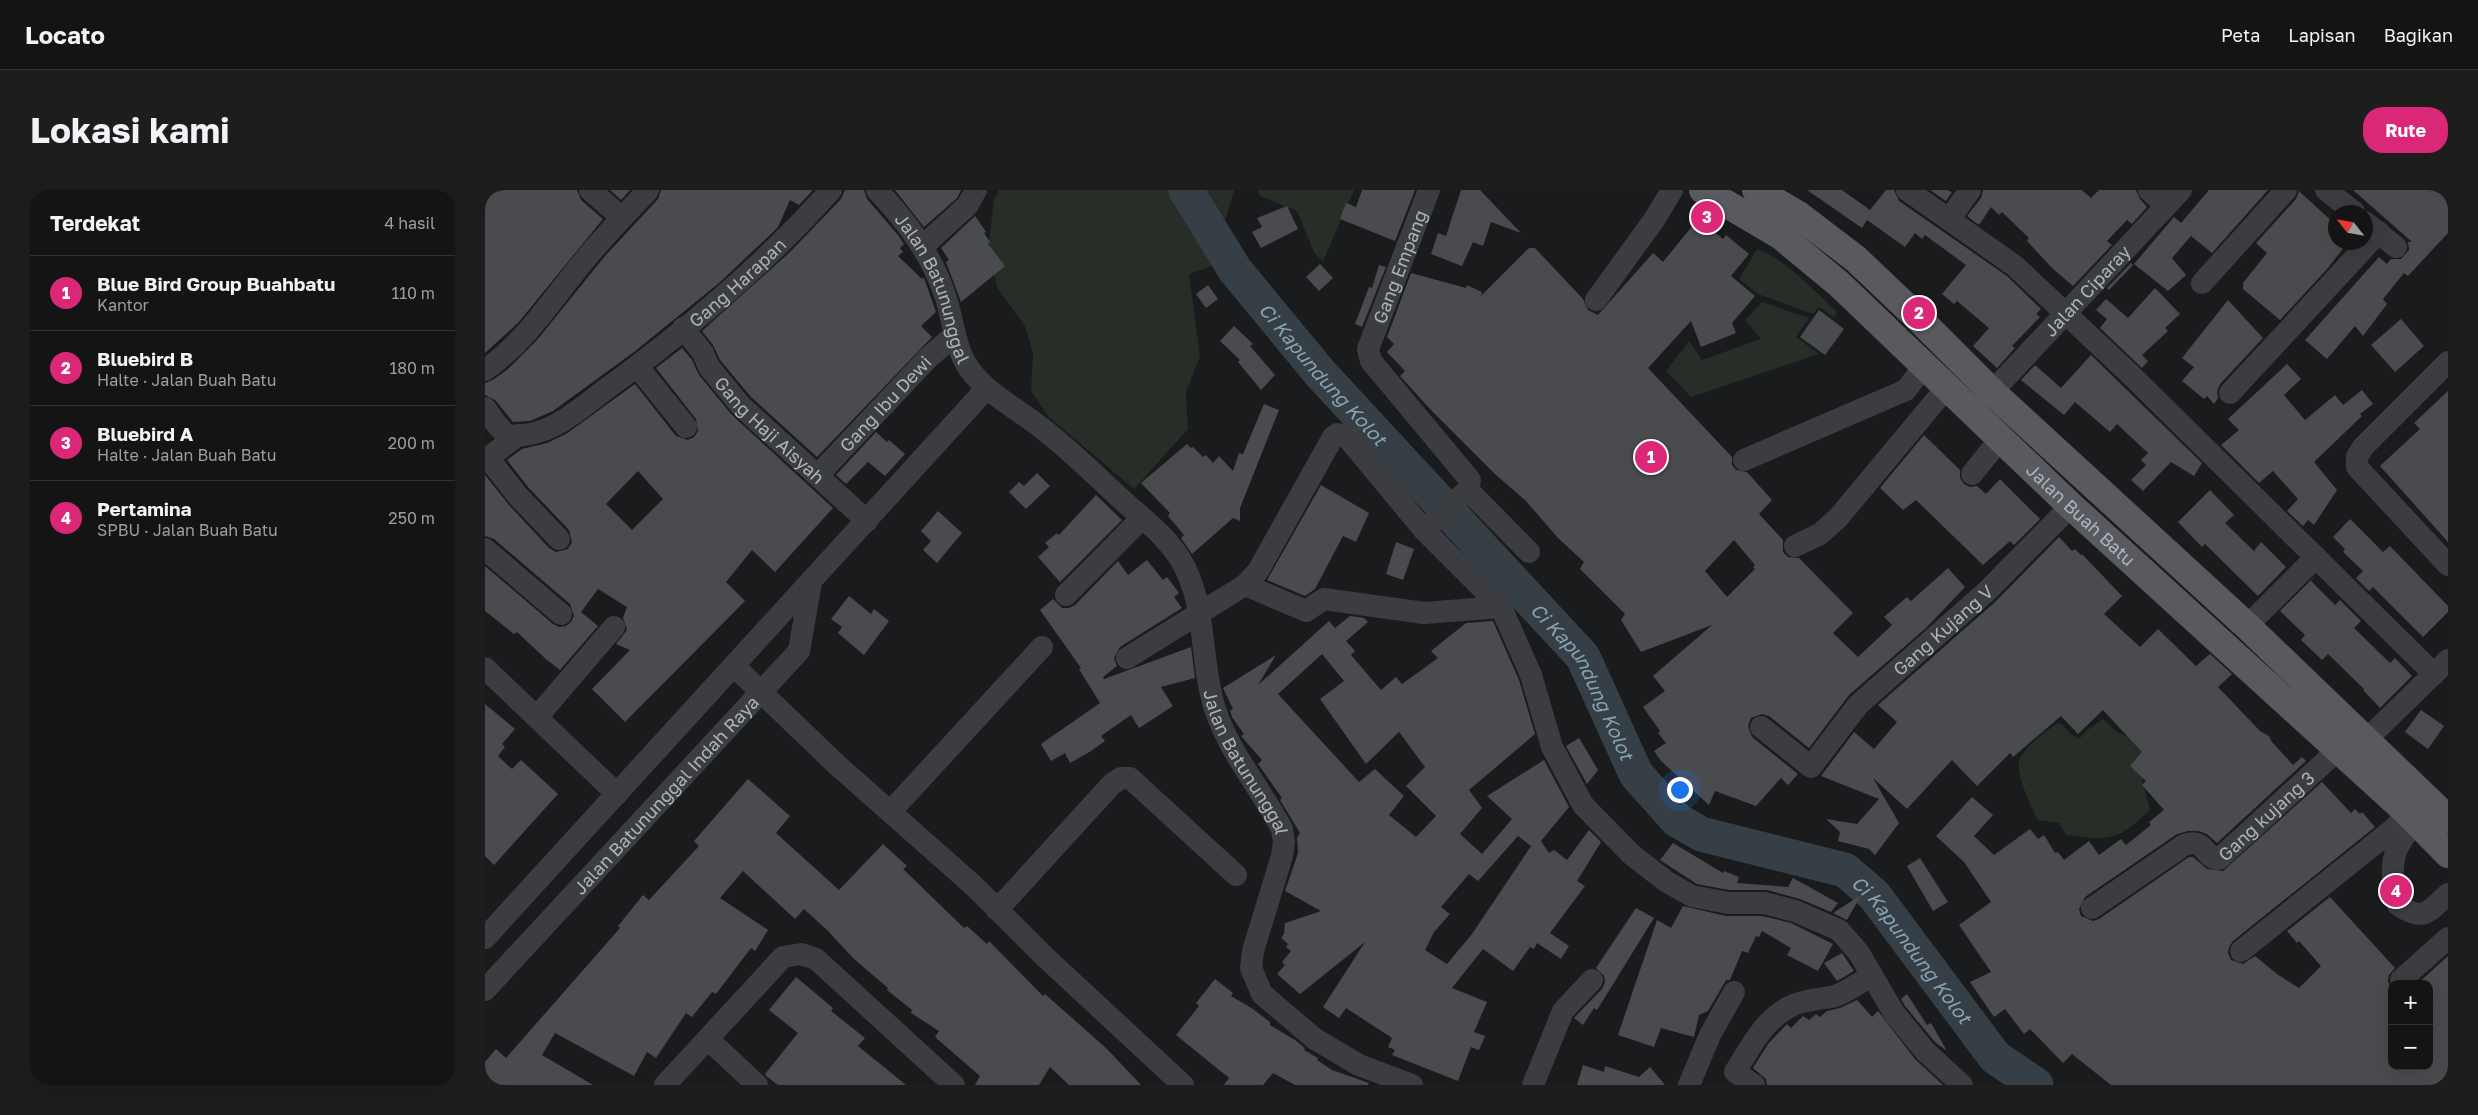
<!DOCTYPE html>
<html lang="id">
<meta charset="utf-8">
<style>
body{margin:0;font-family:"Golos Text",sans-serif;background:#1d1d1e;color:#f1f3f6}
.controls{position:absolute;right:15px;bottom:15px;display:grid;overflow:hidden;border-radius:10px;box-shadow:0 5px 20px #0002}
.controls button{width:45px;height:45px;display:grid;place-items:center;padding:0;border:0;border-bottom:1px solid #333334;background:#141415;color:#f1f3f6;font:25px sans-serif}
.compass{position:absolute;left:1843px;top:15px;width:45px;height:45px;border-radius:50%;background:#141415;box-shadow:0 5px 20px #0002;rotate:301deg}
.you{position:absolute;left:1194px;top:599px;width:18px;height:18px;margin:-12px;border:4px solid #fff;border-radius:50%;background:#1a73e8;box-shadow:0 0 0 8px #1a73e833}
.badge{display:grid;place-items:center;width:32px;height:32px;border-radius:50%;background:#db2777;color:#fff;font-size:16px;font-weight:700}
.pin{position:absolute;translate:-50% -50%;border:2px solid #fff;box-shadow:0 1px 5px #0006}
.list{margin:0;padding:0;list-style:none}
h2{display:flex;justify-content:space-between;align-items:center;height:65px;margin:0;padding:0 20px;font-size:21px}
h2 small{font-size:16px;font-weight:400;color:#9d9ea0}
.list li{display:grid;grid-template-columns:32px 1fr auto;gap:15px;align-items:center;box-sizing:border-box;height:75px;padding:0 20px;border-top:1px solid #333334}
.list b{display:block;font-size:19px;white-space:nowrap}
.list p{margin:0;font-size:16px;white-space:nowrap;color:#9d9ea0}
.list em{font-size:16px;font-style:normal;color:#9d9ea0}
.map{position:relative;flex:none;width:1963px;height:895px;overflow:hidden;border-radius:20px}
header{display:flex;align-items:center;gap:30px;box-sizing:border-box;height:70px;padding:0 25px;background:#141415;border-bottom:1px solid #333334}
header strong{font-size:24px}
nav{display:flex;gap:28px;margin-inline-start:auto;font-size:18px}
.intro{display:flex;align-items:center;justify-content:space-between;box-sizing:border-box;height:120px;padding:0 30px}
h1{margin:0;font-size:35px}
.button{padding:12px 22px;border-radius:20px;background:#db2777;color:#fff;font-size:18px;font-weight:700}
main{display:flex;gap:30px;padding:0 30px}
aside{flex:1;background:#141415;border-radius:20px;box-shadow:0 5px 20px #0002}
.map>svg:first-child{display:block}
.green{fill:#272e27}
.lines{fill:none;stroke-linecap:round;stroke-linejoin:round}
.river{stroke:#353f45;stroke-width:35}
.building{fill:#4a4b4f;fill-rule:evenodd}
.minor{stroke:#3c3d41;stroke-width:22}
.major{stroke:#585a60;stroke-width:28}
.labels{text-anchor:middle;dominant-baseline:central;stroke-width:5;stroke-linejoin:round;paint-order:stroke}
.street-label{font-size:18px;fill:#aeb3bb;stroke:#151617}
.water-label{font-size:19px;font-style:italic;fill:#89a2b2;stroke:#151617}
</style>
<header>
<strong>Locato</strong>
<nav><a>Peta</a><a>Lapisan</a><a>Bagikan</a></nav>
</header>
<div class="intro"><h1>Lokasi kami</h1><a class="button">Rute</a></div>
<main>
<aside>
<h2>Terdekat<small>4 hasil</small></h2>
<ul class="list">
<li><span class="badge">1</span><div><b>Blue Bird Group Buahbatu</b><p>Kantor</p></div><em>110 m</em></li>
<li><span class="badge">2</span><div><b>Bluebird B</b><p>Halte · Jalan Buah Batu</p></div><em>180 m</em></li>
<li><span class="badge">3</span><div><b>Bluebird A</b><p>Halte · Jalan Buah Batu</p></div><em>200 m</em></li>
<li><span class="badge">4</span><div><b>Pertamina</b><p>SPBU · Jalan Buah Batu</p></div><em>250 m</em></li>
</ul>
</aside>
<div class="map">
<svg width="1963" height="895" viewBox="0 0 1963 895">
<rect width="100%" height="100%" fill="#1a1b1c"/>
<!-- green -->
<g class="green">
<polygon points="514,0 749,0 727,76 704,84 715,166 701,202 703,239 649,299 564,227 546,201 548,163 540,136 513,99 503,61 509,9"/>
<polygon points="772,0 869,0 838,71 830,64 812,21 775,6"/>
<path d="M 1272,59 C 1303,71 1328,100 1352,122 L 1351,126 L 1348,127 L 1334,117 L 1328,124 L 1273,104 L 1254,89 Z"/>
<polygon points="1277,112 1324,128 1311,147 1334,164 1206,207 1181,181 1204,151 1217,170 1276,149 1260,130"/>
<path d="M 1618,529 L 1631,541 L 1655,554 L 1665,579 L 1657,590 L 1665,620 C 1633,651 1625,651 1581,645 L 1574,633 L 1553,630 C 1546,617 1531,586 1534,571 C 1537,559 1562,540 1573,533 C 1582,536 1585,546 1594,549 L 1605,538 Z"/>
</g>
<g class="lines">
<!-- river -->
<path class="river" id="s1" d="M 701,0 L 750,80 L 835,183 L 1098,467 L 1151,584 L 1192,630 L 1216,644 L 1360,680 L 1389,705 L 1510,867 L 1551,895"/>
</g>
<!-- building -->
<g class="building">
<polygon points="0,0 92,0 96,10 118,29 33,133 0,163"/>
<polygon points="125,0 145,0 136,10"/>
<polygon points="176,0 328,0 314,15 305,10 293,37 286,44 234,93 149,162 68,221 45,231 28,232 10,210 0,205 0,193 8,190 23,179 52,150 120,66 173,9"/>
<polygon points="360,0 379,0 382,9 413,45 419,54 415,58 418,62 413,66 437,89 439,88 451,122 436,136 447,147 332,267 266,207 235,170 228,155 217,141 305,62 356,9"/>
<polygon points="410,0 476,0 472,8 439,37"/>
<polygon points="877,0 930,0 910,51 855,29 861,13 871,17"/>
<polygon points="976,0 995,0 1036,43 1006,32 998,56 988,52 977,76 946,64 953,43 961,46"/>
<polygon points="1322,0 1357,0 1385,20 1401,0 1409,0 1414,11 1522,86 1556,119 1551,124 1555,127 1527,156 1530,158 1512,178 1488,156 1504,138 1472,111 1469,114 1457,104 1481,75 1440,45 1437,49 1430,43 1420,57 1382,30 1377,38"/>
<polygon points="1445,0 1462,0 1467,2 1461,11"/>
<polygon points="1498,0 1597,0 1606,8 1614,0 1651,0 1655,9 1662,17 1647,34 1642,30 1622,51 1627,55 1588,96 1567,78 1542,51 1544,48 1517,22 1514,25 1506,17 1494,35 1482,26 1496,8"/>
<polygon points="1724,0 1783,0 1727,63 1706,46 1687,68 1701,85 1683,101 1649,74 1689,27 1696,33"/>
<polygon points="1868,0 1963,0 1963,43 1923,86 1919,83 1898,109 1902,114 1878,146 1870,136 1842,169 1820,150 1894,67 1902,74 1906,69 1916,69 1924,60 1923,52 1927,52"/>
<polygon points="1814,1 1850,34 1850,52 1863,52 1843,78 1795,130 1758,99 1758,93 1782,63 1771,53 1811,9"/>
<polygon points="802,16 813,39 776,58 767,42 777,37 772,28"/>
<polygon points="490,26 501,42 499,43 505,52 503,54 520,76 476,112 461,72 464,70 456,58"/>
<path d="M 1213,29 L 1238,49 L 1241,45 L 1264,64 L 1246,86 L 1270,106 L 1247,133 L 1251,143 L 1216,157 L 1206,131 L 1163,178 L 1247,267 L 1247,275 L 1251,280 L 1262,282 L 1287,310 L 1274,324 L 1298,350 L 1298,362 L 1303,367 L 1314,368 L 1368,423 L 1348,443 L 1373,467 L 1407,435 L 1399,427 L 1422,407 L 1426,411 L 1463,378 L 1480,397 L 1442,437 L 1364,505 L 1324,558 L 1284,526 L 1277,524 L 1266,528 L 1263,536 L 1267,547 L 1313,584 L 1303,595 L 1296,588 L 1271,616 L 1230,601 L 1224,615 L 1176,571 L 1169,561 L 1181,553 L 1173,543 L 1175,541 L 1158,517 L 1180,501 L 1168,486 L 1227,435 L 1156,462 L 1136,430 L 1140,424 L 1095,379 L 1099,372 L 1073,348 L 1041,311 L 1010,284 L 946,220 L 915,186 L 920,181 L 902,162 L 909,154 L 902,147 L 926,83 L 981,98 L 982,95 L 997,102 L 996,106 L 1044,58 L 1050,58 L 1098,109 L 1103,120 L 1113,125 L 1168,63 L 1178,72 ZM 1249,350 L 1270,375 L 1268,377 L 1270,379 L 1242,407 L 1220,381 Z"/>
<polygon points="1646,73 1648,75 1624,100 1622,98"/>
<polygon points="835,74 848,88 834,101 821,87"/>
<polygon points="894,75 901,77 877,137 870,134 884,97 887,98"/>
<polygon points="723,95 733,109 721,118 711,104"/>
<polygon points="1670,98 1695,124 1680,138 1683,141 1657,165 1663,171 1657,178 1615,138 1622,129 1611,120 1621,109 1643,128"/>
<polygon points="1743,110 1778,148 1735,194 1732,201 1733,208 1729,214 1722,206 1719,209 1697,191 1709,177 1697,168"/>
<polygon points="1334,120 1359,139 1340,165 1315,147"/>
<polygon points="1916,129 1939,156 1910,182 1886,155"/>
<polygon points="749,136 768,154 765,156 790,185 776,200 753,172 755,170 735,151"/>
<path d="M 197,158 L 207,170 L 214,185 L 246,224 L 348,318 L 290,382 L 267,360 L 241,392 L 260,411 L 140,532 L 107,499 L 145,460 L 131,454 L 142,440 L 138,428 L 142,417 L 113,399 L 96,422 L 113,436 L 75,480 L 62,470 L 32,442 L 29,444 L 0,421 L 0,376 L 68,434 L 74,437 L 81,436 L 86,432 L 89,426 L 85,414 L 9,349 L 0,346 L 0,285 L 24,315 L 64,358 L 71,362 L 83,359 L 87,352 L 84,340 L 43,297 L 22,270 L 37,259 L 62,253 L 81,244 L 150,194 L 191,246 L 203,250 L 209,247 L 213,241 L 211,229 L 171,178 ZM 153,281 L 178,309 L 147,340 L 121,314 Z"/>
<polygon points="1606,165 1717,273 1709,286 1686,272 1658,301 1646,290 1661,275 1656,270 1663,263 1632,234 1625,242 1590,212 1579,225 1536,190 1550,175 1576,198"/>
<polygon points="1802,174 1816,189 1799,205 1820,230 1850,205 1858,215 1877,200 1888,214 1875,224 1877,226 1829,272 1852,300 1829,335 1823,330 1818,336 1802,321 1813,309 1788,281 1774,293 1736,255 1754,240 1743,229"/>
<polygon points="1963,201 1963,352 1895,276 1935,239 1929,233"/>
<polygon points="779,214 794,220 755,318 755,331 748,328 707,364 696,348 699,345 683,326 685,323 656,293 702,254 706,258 708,257 718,267 721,265 728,273 734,266 748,281 754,263 758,264"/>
<polygon points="391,242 402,252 404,250 420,264 400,286 383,272 361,294 351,285"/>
<polygon points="1439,245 1475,280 1475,288 1479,294 1485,297 1492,296 1501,304 1515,289 1555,329 1529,355 1525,351 1498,375 1431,310 1418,320 1395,298"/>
<polygon points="552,283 565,296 541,319 524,302 534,292 539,296"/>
<polygon points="836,295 884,323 871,352 858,346 830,399 820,406 782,390"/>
<polygon points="1725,300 1749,325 1740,333 1769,361 1776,352 1801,377 1773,406 1720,354 1717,357 1693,332"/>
<polygon points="611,305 637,330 575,392 553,367 564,357 560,353 572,343 574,345"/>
<polygon points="453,321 477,343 452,373 438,360 446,351 436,341"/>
<polygon points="1865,329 1898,362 1905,356 1963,416 1963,422 1938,447 1888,397 1884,401 1871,388 1878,381 1858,362 1860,359 1848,347"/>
<polygon points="1574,347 1587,361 1590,359 1596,365 1597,364 1637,406 1619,424 1655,457 1673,439 1711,476 1725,464 1747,484 1733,497 1775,541 1784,546 1787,552 1808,575 1817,567 1821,571 1732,653 1722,644 1713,641 1703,641 1692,644 1600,707 1594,719 1596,726 1608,731 1614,729 1704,667 1708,667 1722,679 1738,681 1837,592 1866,623 1870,619 1875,624 1877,622 1890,637 1748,751 1744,757 1743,763 1746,770 1758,774 1770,766 1792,784 1814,798 1836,776 1814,751 1812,753 1802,741 1845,707 1910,778 1904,785 1903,792 1907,799 1907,876 1944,876 1944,794 1932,794 1963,766 1963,895 1626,895 1587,864 1578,873 1545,839 1539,844 1520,819 1509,827 1485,792 1506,782 1474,735 1506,712 1479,672 1451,646 1487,607 1508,625 1489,646 1509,665 1545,639 1553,649 1559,645 1570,663 1573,662 1579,670 1604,651 1614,665 1636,649 1641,655 1666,635 1664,632 1679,620 1657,595 1661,591 1645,576 1657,562 1618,520 1593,544 1576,526 1528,567 1525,563 1492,596 1467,570 1422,619 1388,588 1414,633 1390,665 1384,659 1353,651 1355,642 1341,629 1372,634 1394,609 1336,586 1369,542 1389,559 1412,532 1393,515 1510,412"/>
<polygon points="911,352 929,359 918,390 901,384"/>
<polygon points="662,370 678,390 682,387 694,403 689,407 697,418 635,457 629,468 632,476 618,487 619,489 706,457 710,488 676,497 688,516 654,538 646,525 616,546 620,551 606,561 585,573 580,563 566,571 556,554 615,513 594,479 596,478 555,420 568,409 577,418 584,418 590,415 633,371 643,385"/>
<polygon points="1830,386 1826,391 1850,415 1855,410 1876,431 1869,438 1905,473 1910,468 1927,486 1895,518 1878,500 1879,499 1843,464 1837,470 1816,450 1820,445 1795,421"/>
<polygon points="364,406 386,424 389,419 404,431 379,465 353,443 357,437 346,429"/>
<path d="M 865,426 L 879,428 L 883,432 L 861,451 L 870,461 L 866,465 L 896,500 L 911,487 L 917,494 L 953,468 L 946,461 L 981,433 L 1008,431 L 1034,490 L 1050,544 L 984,600 L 997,618 L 975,644 L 997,664 L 1027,629 L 1002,606 L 1059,570 L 1084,617 L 1056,651 L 1064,663 L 1069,660 L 1082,670 L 1104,640 L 1116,652 L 1092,691 L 1100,696 L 1065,743 L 1084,756 L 1076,769 L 1052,753 L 1049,759 L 1045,757 L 1028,781 L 998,759 L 967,798 L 1002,812 L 989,842 L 1000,846 L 994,860 L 986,857 L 973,891 L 907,865 L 910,860 L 903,857 L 907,848 L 861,818 L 854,828 L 838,817 L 880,752 L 815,804 L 792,784 L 800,775 L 797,772 L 806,761 L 801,757 L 803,754 L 796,748 L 799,744 L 800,733 L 836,721 L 800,701 L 813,663 L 812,648 L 815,643 L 795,610 L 797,608 L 773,574 L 777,570 L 756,546 L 759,544 L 747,527 L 745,521 L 748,519 L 738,498 L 791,465 L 773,495 L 844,431 L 850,438 ZM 837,464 L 859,491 L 835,509 L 881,574 L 914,542 L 940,577 L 921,596 L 951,626 L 931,647 L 904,625 L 919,606 L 890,579 L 874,592 L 793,504 ZM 1033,646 L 1046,656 L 987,744 L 962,774 L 940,760 L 949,742 L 965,724 L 956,717 L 984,684 L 993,691 Z"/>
<polygon points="0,514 30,539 17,554 20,557 13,566 27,579 36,570 73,604 9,675 0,666"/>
<polygon points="1936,520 1959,536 1943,559 1920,542"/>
<polygon points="1094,548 1113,580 1102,594 1081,556"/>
<polygon points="263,589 305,626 291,643 354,700 398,654 422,676 418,679 479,738 482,736 502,754 504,751 558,806 560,804 622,859 656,895 584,895 565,877 554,895 490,895 495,886 450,847 454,841 426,823 427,820 402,800 403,798 369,769 342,740 319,719 310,729 258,681 235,708 283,740 270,761 266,758 231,804 227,802 207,827 201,823 171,868 162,862 149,886 70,843 57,865 108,895 0,895 0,872 11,859 21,868 135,738 133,736 158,705 164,710 214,656 209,651"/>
<polygon points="1188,653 1238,683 1239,681 1254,687 1252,693 1303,697 1308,688 1353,713 1346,722 1315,709 1282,700 1244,700 1212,694 1175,670"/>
<polygon points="1435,668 1463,712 1448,721 1422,676"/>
<polygon points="1376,705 1362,730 1348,723"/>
<polygon points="1198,716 1241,726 1277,726 1306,733 1348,754 1333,781 1302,765 1306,758 1277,741 1274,747 1271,746 1263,763 1257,761 1245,790 1241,790 1223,821 1214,825 1209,847 1176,838 1169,857 1133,845 1172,730 1186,738"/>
<polygon points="1151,718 1169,728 1112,820 1109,818 1098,835 1089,828 1117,799 1120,792 1119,786 1111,778"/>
<polygon points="1357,763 1369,781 1352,791 1339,773"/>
<polygon points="311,787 348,818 346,821 380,848 373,856 421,895 293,895 281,886 280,884 313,843 284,820"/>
<polygon points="730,789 748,803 746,806 768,819 785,832 785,835 810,850 820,858 819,860 833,868 832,870 847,880 884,893 883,895 810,895 788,883 778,895 739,895 744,888 691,845 714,816 711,813"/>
<polygon points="1422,804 1442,835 1446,833 1462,861 1450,852 1420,816 1416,809"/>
<polygon points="1372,810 1387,827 1393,821 1430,869 1458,895 1282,895 1281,889 1268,878 1283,854 1302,834 1306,838 1318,826 1324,830 1331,824 1335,827 1342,821 1355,818"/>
<polygon points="1098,875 1119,882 1120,876 1154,887 1165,877 1180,895 1092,895"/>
</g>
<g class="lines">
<!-- minor -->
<g class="minor">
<polyline points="105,0 137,28"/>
<path id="s2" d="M 392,0 C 422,32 447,65 461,108 C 469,133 470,164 489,185 C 506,205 533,220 554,236 C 583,258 609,284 636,309 C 656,327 679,344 694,367 C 723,413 714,469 730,519 C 744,562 776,599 797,639 L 799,652 L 797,666 L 768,761 L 766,778 L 777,804 L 830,849 L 874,875 L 927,895"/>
<polyline points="1422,0 1530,76 1646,185 1949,484"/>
<polyline points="1664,0 1681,16"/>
<polyline points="1841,0 1869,22"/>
<polyline points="1465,28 1485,0"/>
<polyline points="1880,32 1911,57"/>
<polyline points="438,56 482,16 491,0"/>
<polyline points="1717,93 1801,0"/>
<polyline points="1111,110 1169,30 1187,0"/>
<path id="s3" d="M 198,138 L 218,163 L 224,177 L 256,216 L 382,331"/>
<polyline points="1963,172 1878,257 1872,267 1872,277 1963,375"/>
<polyline points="152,176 201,237"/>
<path d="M 0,180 C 42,151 70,105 103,66 C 122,43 143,22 163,0"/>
<path id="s4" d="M 1507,202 L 1696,0"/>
<polyline points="1745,203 1894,42"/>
<path id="s5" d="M 0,218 C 7,227 17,246 29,246 C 40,246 56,242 66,237 C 88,227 108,208 128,194 C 207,136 281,73 346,0"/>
<polyline points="33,245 3,268 33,306 74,349"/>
<polyline points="1259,270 1421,200 1439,176"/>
<polyline points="1487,284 1516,248"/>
<path id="s6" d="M 333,285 L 444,167 L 470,145"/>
<polyline points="983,300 1044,362"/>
<path id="s7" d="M 939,340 L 983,300 L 985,290 L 886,171 L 883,159 L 944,0"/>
<polyline points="1310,356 1335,344 1353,328 1462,197"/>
<polyline points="0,359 76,424"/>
<polyline points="760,395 821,421 839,409 939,423 1016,417"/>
<polyline points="581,405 657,328"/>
<polyline points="1762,436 1831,367"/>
<polyline points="642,468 760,395 773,381 848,247 852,244 861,246 939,340 1016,417 1046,485 1067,557 1098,615 1147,665 1182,692 1207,706 1243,713 1279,713 1310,721 1354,740 1374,763 1409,823 1440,861 1477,895"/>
<polyline points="249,476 351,574 489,696 560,767 698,895"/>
<polyline points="0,478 132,604"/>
<polyline points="52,527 129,437"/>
<path id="s8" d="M 1276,537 L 1326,577 L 1373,515 L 1501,402 L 1586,316"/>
<polyline points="1880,551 1963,470"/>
<polyline points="406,621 557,457"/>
<path d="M 1908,689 C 1906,661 1915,652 1931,630"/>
<path d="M 1913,715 C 1939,732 1942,723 1963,704"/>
<path id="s9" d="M 1607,718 L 1699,655 C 1721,647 1719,669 1734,669 L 1854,559"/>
<polyline points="512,720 627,594 636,588 645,588 751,685"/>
<polyline points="0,748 502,198"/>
<polyline points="1756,761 1907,640 1924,624"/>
<polyline points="1916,790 1963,748"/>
<path id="s10" d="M 0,800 L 314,461 L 326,392"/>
<polyline points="223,849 272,895"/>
<polyline points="180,895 298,767 316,764 331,769 469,895"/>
<polyline points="1048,895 1078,821 1107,790"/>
<polyline points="1204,895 1225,845 1249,802"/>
<path d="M 1269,895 L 1250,882 C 1265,858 1278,831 1304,817 C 1319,809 1334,810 1350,806 C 1362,802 1376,792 1387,785"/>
</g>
<!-- major -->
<g class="major">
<path id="s11" d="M 1218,0 L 1296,46 L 1354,94 L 1586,316 L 1924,624 L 1963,664"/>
<polyline points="1271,0 1312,24 1371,69 1430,125 1507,202 1762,436 1963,629"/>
</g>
</g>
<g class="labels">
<!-- street labels -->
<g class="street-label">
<text stroke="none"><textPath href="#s7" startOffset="325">Gang Empang</textPath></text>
<text stroke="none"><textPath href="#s5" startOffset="316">Gang Harapan</textPath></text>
<text stroke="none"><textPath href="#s2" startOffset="115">Jalan Batununggal</textPath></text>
<text stroke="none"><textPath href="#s4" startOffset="139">Jalan Ciparay</textPath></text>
<text stroke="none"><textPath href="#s6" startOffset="98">Gang Ibu Dewi</textPath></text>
<text stroke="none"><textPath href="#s3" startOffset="135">Gang Haji Aisyah</textPath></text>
<text stroke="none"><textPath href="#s11" startOffset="500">Jalan Buah Batu</textPath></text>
<text stroke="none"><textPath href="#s8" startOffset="255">Gang Kujang V</textPath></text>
<text stroke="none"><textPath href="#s2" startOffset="706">Jalan Batununggal</textPath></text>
<text stroke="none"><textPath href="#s10" startOffset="266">Jalan Batununggal Indah Raya</textPath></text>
<text stroke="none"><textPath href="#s9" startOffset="216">Gang kujang 3</textPath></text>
</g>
<!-- water labels -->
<g class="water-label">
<text stroke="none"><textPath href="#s1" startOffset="230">Ci Kapundung Kolot</textPath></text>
<text stroke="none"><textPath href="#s1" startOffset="635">Ci Kapundung Kolot</textPath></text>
<text stroke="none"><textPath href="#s1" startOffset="1085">Ci Kapundung Kolot</textPath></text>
</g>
</g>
</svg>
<div class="controls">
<button>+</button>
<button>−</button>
</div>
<svg class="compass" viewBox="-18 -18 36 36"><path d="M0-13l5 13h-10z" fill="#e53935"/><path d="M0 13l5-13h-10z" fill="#9d9ea0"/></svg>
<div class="you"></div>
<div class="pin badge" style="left:1166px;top:267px">1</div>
<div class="pin badge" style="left:1434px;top:123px">2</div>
<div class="pin badge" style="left:1222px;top:27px">3</div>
<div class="pin badge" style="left:1911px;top:701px">4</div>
</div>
</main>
